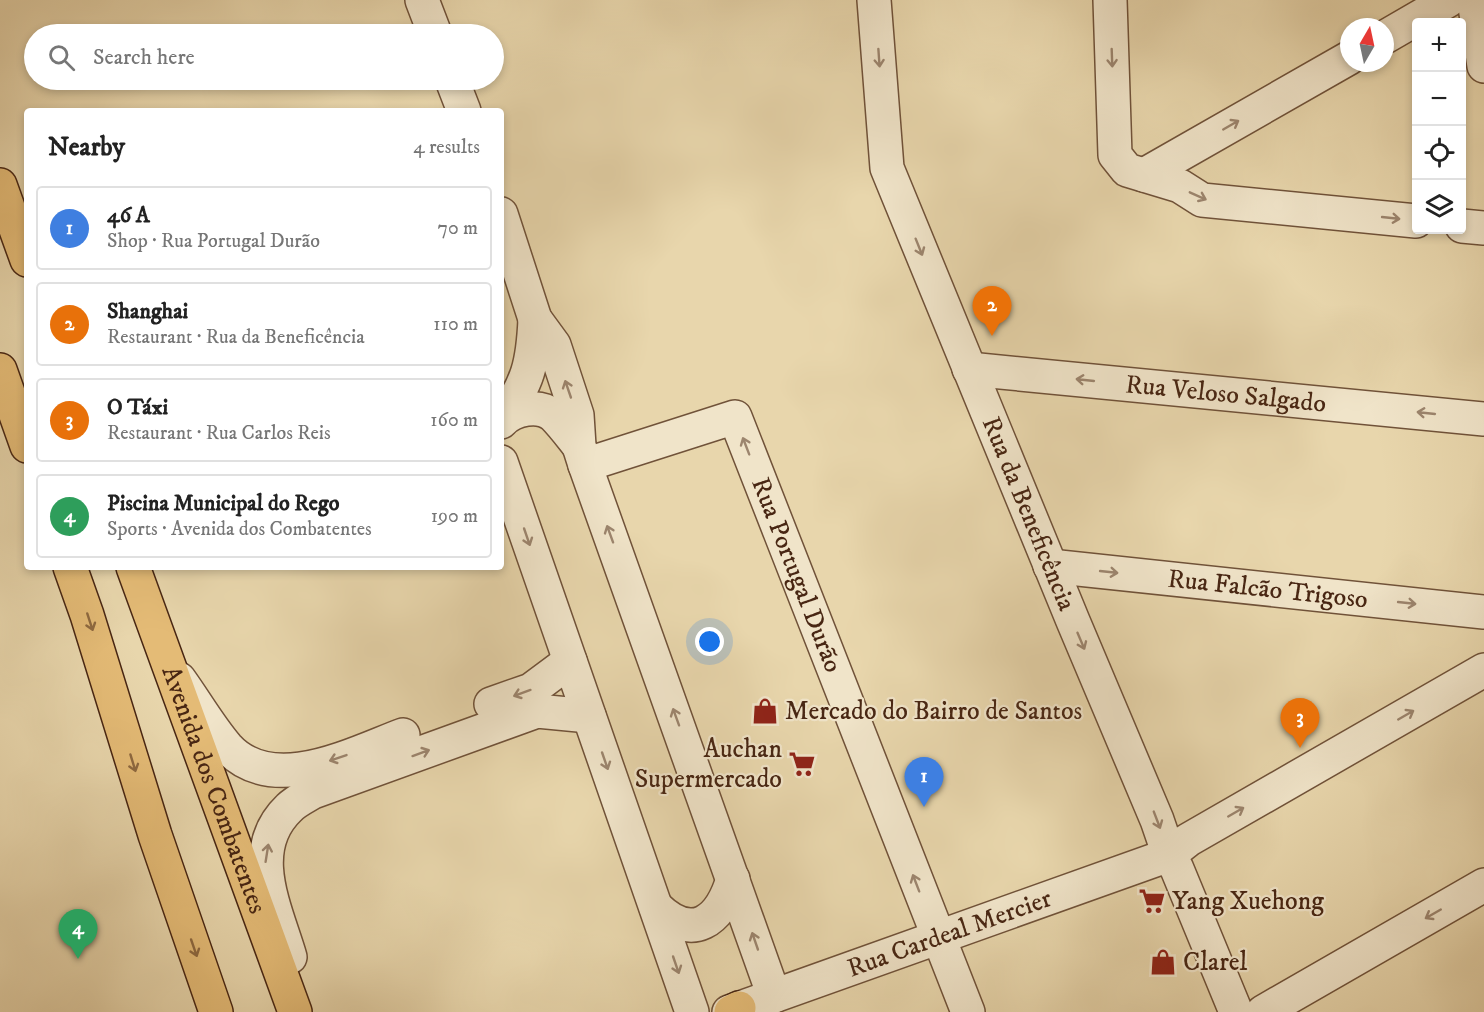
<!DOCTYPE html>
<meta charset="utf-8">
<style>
body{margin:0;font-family:"IM FELL DW Pica",serif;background:#f2f2f2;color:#222}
.controls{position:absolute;right:18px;top:18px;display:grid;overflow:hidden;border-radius:6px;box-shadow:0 3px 9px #0003}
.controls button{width:54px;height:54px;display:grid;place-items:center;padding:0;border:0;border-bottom:2px solid #e0e0e0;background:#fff;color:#222;font:30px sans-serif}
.compass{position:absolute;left:1340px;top:18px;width:54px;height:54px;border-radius:50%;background:#fff;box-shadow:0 3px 9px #0003;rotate:9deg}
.you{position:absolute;left:710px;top:642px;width:21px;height:21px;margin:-15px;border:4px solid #fff;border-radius:50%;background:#1a73e8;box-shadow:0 0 0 9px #1a73e833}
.badge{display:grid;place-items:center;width:39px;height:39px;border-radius:50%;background:#8f2418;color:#fff;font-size:20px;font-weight:700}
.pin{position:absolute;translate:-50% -50px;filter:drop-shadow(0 2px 3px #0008)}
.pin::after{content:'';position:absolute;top:32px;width:21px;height:18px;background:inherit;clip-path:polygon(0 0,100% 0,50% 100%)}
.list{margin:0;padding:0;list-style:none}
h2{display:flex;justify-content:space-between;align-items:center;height:78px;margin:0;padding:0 24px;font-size:26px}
h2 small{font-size:20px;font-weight:400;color:#767676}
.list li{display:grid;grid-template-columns:39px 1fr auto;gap:18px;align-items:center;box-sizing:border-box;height:84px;margin:0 12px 12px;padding:0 12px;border:2px solid #e0e0e0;border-radius:6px}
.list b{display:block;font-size:22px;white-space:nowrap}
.list p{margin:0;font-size:20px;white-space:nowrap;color:#767676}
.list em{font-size:20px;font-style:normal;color:#767676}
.icon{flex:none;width:33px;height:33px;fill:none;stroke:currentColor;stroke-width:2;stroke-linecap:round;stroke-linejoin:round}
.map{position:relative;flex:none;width:1484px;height:1012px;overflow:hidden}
.search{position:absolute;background:#fff;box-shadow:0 3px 9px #0003;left:24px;top:24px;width:480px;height:66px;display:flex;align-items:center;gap:15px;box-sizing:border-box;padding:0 21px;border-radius:33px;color:#767676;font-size:22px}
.panel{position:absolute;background:#fff;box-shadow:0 3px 9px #0003;left:24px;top:108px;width:480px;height:462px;border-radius:6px}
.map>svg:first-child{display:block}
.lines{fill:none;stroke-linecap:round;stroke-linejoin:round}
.minor-casing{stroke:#705239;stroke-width:36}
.major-casing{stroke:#482613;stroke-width:36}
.minor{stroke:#f0e4c9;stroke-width:33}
.major{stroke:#e4bb76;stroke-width:33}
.oneway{stroke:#9c856e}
.oneway2{stroke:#8e6940}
.labels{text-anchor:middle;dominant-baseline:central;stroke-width:4.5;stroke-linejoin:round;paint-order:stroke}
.street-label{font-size:26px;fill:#482613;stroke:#f0e4c9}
.poi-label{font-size:26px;fill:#482613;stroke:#f0e4c9;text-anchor:start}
</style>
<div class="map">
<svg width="1484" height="1012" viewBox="0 0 1484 1012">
<rect width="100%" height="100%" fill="#e8d6ac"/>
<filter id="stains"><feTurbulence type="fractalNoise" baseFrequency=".00333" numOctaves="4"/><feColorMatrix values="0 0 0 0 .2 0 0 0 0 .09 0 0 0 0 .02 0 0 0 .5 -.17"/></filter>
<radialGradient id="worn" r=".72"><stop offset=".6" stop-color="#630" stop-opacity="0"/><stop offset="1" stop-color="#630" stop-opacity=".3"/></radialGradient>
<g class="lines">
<!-- minor casing -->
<g class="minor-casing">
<g id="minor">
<polyline points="422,0 435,34"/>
<path id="s1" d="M 874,0 L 887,168 L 1073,621 L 1157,820 L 1169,855 L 1177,869 L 1236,1012"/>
<polyline points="1110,0 1115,155 1127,170 1180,186 1202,200 1416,221"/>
<polyline points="1474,0 1484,66"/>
<polyline points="1385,37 1449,0"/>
<polyline points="452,80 464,111"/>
<polyline points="1144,175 1349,58"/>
<polyline points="501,214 535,319 554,345 577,415 579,446 585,465 774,996"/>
<polyline points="1462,226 1484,228"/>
<path id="s2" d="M 969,369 L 1484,419"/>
<path d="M 502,420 C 528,383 533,364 535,319"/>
<path d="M 501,422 C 513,409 539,403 554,416 C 563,425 571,436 579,446"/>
<polyline points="501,462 692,1012"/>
<path id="s3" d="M 585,465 L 735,417 L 968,1012"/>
<path id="s4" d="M 1050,566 L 1484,612"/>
<path d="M 179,679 C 195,701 209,726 227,747 C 272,797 352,754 403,735"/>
<polyline points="491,704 531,690 570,661"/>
<path d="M 656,907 C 693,943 720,921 733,879"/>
<path d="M 290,957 C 276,909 245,850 289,808 C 296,801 305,797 313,792 L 537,711 L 589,716"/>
<path id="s5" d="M 729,1012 L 1169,855 L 1188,840 L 1484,670"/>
<polyline points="1263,1012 1484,885"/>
</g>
</g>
<!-- major casing -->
<g class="major-casing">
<g id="major">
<polyline points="0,185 27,260"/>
<polyline points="0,370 27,446"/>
<polyline points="70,567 87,615 155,835 216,1012"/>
<path id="s6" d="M 133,567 L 295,1012"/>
<polyline points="731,1012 739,1008"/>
</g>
</g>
<!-- minor -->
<use href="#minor" class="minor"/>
<!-- major -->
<use href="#major" class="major"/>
</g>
<!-- one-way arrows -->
<defs><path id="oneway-shaft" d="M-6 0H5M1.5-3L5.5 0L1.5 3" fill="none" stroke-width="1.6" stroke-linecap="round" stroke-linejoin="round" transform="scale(1.5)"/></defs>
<g class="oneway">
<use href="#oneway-shaft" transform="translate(879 58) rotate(86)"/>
<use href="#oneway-shaft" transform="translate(1112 58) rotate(88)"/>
<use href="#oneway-shaft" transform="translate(1231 125) rotate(-30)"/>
<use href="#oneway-shaft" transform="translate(1198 196) rotate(24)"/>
<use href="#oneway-shaft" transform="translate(1391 218) rotate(6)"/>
<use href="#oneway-shaft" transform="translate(919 247) rotate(68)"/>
<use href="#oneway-shaft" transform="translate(1085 380) rotate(-174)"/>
<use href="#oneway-shaft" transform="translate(568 389) rotate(-109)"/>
<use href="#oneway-shaft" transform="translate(1426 413) rotate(-174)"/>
<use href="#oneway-shaft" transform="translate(746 446) rotate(-111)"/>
<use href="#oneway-shaft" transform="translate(610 534) rotate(-110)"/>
<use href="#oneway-shaft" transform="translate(527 537) rotate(71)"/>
<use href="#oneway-shaft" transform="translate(1109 572) rotate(6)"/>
<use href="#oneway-shaft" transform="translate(1407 603) rotate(6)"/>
<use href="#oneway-shaft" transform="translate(1081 641) rotate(67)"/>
<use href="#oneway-shaft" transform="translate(522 693) rotate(160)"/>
<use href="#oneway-shaft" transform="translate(1406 715) rotate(-30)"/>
<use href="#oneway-shaft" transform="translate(676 717) rotate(-110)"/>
<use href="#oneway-shaft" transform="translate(421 753) rotate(-20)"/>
<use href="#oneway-shaft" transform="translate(338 758) rotate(161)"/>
<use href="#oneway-shaft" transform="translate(605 761) rotate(71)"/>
<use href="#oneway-shaft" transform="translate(1236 812) rotate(-30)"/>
<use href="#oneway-shaft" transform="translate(1157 820) rotate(69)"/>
<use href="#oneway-shaft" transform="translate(267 853) rotate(-81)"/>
<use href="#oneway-shaft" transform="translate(916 883) rotate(-111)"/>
<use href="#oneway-shaft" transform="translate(1433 914) rotate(150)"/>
<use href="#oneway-shaft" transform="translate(755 941) rotate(-109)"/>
<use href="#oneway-shaft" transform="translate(676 965) rotate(71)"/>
</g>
<g class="oneway2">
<use href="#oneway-shaft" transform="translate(90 622) rotate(72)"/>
<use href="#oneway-shaft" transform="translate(133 763) rotate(73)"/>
<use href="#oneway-shaft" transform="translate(194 948) rotate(71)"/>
</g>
<!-- icons -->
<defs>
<g id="shop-bare" transform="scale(2.07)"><path d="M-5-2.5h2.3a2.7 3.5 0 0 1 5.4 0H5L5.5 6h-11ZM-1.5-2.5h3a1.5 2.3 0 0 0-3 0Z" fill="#8f2418" stroke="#f0e4c9" stroke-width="2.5" paint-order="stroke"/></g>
<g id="supermarket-bare" transform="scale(2.07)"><path d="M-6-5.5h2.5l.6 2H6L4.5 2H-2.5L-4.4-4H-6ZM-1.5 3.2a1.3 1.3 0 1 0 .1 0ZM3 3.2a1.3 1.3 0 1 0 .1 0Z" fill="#8f2418" stroke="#f0e4c9" stroke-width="2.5" paint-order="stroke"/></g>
</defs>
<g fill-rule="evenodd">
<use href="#shop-bare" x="765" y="711"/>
<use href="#supermarket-bare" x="802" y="764"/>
<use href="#supermarket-bare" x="1152" y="901"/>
<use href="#shop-bare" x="1163" y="962"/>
</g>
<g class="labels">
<!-- street labels -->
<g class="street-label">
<text stroke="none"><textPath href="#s2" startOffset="258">Rua Veloso Salgado</textPath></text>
<text stroke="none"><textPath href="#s1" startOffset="542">Rua da Beneficência</textPath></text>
<text stroke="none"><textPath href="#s3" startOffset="327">Rua Portugal Durão</textPath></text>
<text stroke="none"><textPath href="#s4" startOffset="219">Rua Falcão Trigoso</textPath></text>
<text stroke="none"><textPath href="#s6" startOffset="237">Avenida dos Combatentes</textPath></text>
<text stroke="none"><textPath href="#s5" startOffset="234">Rua Cardeal Mercier</textPath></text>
</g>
<!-- poi labels -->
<g class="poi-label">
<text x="785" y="711">Mercado do Bairro de Santos</text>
<text x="782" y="749" text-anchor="end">Auchan<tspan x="782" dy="30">Supermercado</tspan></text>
<text x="1172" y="901">Yang Xuehong</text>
<text x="1183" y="962">Clarel</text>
</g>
</g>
<rect width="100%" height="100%" filter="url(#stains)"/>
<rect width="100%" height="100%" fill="url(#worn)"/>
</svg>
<div class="controls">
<button>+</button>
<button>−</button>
<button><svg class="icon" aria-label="locate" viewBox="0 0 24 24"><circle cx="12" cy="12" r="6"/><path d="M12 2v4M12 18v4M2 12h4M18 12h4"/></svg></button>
<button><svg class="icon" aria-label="layers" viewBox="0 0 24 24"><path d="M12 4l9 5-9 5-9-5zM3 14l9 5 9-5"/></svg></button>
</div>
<svg class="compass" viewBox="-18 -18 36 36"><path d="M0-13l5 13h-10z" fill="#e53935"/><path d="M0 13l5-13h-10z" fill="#767676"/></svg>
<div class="you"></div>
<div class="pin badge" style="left:924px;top:807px;background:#3f7fe0">1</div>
<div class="pin badge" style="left:992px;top:336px;background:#e8710a">2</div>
<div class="pin badge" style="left:1300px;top:748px;background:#e8710a">3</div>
<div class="pin badge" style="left:78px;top:959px;background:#2e9e5b">4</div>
<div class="search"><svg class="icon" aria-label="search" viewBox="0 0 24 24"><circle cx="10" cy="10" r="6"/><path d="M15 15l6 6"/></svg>Search here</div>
<section class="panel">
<h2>Nearby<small>4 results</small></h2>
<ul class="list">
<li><span class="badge" style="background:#3f7fe0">1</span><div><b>46 A</b><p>Shop · Rua Portugal Durão</p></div><em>70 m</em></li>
<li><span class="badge" style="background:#e8710a">2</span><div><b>Shanghai</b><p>Restaurant · Rua da Beneficência</p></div><em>110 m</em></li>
<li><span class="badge" style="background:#e8710a">3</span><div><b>O Táxi</b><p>Restaurant · Rua Carlos Reis</p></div><em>160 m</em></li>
<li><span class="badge" style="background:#2e9e5b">4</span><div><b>Piscina Municipal do Rego</b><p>Sports · Avenida dos Combatentes</p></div><em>190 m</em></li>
</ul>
</section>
</div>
